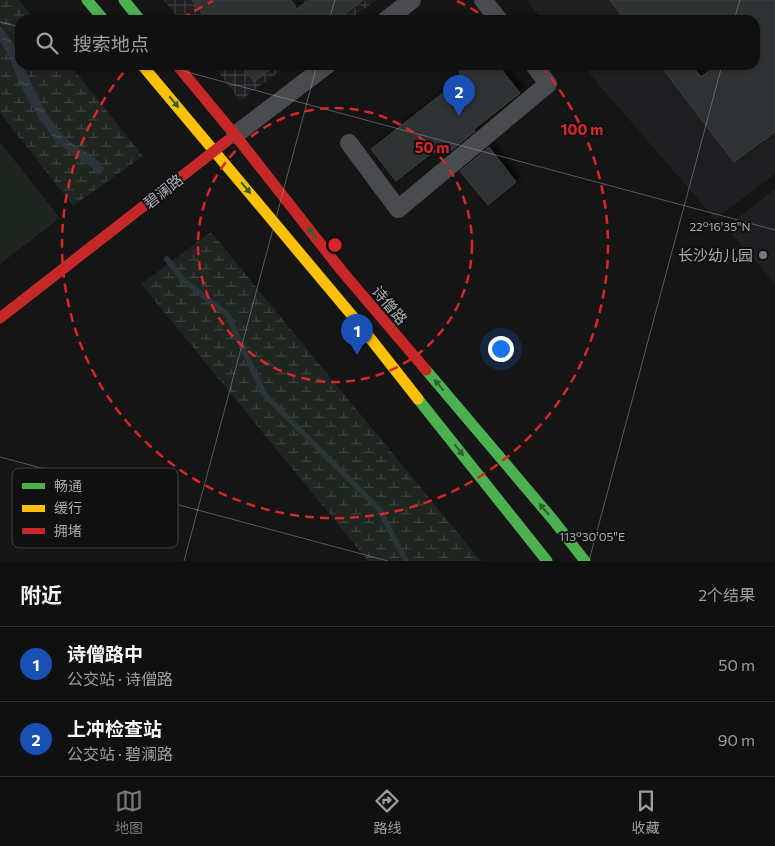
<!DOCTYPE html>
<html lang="zh">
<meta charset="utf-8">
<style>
body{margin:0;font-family:Commissioner,"Noto Sans SC",sans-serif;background:#1e1e1e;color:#f1f3f6}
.you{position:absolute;left:500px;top:348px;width:18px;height:18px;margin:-12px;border:4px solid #fff;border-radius:50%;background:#1a73e8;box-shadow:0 0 0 8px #1a73e833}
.badge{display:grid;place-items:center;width:32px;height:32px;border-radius:50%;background:#75777d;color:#fff;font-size:16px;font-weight:700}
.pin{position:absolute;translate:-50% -41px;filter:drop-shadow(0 1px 2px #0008)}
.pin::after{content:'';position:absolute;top:26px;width:18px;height:15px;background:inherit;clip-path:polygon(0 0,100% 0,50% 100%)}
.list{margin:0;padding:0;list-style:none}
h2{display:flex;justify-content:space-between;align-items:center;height:65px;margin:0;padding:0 20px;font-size:21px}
h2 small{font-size:16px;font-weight:400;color:#9c9d9f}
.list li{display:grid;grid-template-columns:32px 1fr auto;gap:15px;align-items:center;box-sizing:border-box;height:75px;padding:0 20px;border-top:1px solid #303030}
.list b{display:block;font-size:19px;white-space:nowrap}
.list p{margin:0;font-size:16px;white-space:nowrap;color:#9c9d9f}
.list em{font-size:16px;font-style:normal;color:#9c9d9f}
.icon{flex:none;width:28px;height:28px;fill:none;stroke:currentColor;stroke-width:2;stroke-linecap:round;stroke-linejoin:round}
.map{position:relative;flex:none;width:775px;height:561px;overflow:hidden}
.search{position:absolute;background:#101010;box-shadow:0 1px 4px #0004;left:15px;right:15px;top:15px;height:55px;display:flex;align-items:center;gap:12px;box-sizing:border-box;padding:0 18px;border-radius:15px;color:#9c9d9f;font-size:19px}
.sheet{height:215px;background:#101010}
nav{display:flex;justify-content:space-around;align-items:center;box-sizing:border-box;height:70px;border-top:1px solid #303030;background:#101010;font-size:14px;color:#9c9d9f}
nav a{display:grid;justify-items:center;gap:2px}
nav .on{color:#75777d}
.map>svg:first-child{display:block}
.built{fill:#1f1f21}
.industrial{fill:url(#industrial-grid)}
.green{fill:#1f2520}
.wetland{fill:url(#wetland-marsh)}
.water{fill:url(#water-ripples)}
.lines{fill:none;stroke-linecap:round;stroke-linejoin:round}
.stream{stroke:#2d3439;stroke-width:5.5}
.building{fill:#2f3031;stroke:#3e3f42;filter:url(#shadow)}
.street{stroke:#4a4b4e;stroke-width:18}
.fast{stroke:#4caf50;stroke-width:11}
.slow{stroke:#ffc107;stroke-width:11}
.jam{stroke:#c62828;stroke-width:11}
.oneway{fill:#2e6030}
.ticks{fill:none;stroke:#a8acb4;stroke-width:1;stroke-opacity:0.45}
.ring{fill:none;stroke:#d62828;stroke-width:2.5;stroke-dasharray:9 6}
.poi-dot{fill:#75777d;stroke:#101011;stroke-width:2}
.labels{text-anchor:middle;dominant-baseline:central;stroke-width:4;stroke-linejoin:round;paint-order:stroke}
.street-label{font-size:15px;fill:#a8acb4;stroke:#101011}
.poi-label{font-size:15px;fill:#a8acb4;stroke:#101011;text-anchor:end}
.key{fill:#101011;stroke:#3e3f42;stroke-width:1}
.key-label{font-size:14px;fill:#a8acb4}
.ticks-label{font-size:12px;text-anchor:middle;fill:#a8acb4;stroke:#101011;stroke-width:4;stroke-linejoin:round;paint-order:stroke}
.centre{fill:#d62828;stroke:#101011;stroke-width:2.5}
.ring-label{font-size:15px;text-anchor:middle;font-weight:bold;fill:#d62828;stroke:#101011;stroke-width:4;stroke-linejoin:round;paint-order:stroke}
</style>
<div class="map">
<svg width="775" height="561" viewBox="0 0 775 561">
<defs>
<pattern id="industrial-grid" width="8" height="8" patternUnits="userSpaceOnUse" patternTransform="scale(1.25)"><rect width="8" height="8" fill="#1f1f21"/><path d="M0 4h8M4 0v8" fill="none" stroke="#3d3d3f"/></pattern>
<pattern id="wetland-marsh" width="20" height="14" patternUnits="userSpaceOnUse" patternTransform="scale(1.25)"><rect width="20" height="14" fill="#1f2520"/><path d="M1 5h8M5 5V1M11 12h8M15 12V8" fill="none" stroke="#3d423e"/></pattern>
<pattern id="water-ripples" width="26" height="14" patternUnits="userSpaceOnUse" patternTransform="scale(1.25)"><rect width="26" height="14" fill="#2d3439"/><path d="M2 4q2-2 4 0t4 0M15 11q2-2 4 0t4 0" fill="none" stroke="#494f53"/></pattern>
<filter id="shadow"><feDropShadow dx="4.5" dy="-4.5" stdDeviation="2.5" flood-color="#0009"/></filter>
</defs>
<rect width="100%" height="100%" fill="#151516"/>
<!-- built -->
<g class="built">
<polygon points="526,0 775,0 775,174 715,219 582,65 755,65 755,20 543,20"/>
<polygon points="775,189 775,284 726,227"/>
</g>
<!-- industrial -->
<g class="industrial">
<polygon points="164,0 376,0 349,20 179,20"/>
<polygon points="213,65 288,65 240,101"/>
</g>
<!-- green -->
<polygon class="green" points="0,142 60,218 0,264"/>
<!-- wetland -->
<g class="wetland">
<polygon points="0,0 19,0 35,20 20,20 20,65 70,65 143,156 73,206 0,113"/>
<polygon points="211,232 481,561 368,561 141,284"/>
</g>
<!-- water -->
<path class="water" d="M 0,26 C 9,37 20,50 20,65 L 23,65 C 33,88 48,121 66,138 C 78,150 95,154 105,169 L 98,175 L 94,169 L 56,142 L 32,107 L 19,83 L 9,56 L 0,42 Z"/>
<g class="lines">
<!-- stream -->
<polyline class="stream" points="167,259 184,281 227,314 264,394 379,509 406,561"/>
</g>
<!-- building -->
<g class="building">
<polygon points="192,0 291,0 297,9 309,0 363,0 337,20 207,20"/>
<polygon points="610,0 775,0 775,132 734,162 660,65 692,65 701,77 717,65 755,65 755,20 625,20"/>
<polygon points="241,65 276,65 254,82"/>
<polygon points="458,65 498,65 520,93 474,129 475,131 447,154 441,146 396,181 371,149 461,79"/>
<polygon points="489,147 516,182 488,205 460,171"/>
</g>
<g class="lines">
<!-- street -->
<g class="street">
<polyline points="483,0 499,20"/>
<polyline points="386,20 412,0"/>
<polyline points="235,135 327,65"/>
<polyline points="349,143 398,209 548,84 534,65"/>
</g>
<!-- fast -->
<g class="fast">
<polyline points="87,0 104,20"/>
<polyline points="124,0 140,20"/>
<polyline points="426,370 554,521 585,561"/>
<polyline points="418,399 547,561"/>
</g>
<!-- slow -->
<polyline class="slow" points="142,65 355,319 418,399"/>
<!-- jam -->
<g class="jam">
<polyline points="177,65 235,135 341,270 426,370"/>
<polyline points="0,318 227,141"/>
</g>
</g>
<!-- one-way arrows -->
<defs><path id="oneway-solid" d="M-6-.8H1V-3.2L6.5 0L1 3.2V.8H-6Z" transform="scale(1.25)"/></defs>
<g class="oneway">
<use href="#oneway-solid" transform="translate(174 102) rotate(50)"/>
<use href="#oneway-solid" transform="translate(246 188) rotate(50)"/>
<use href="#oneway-solid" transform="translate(312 233) rotate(-128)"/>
<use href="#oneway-solid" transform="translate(439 385) rotate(-130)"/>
<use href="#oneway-solid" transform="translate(459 450) rotate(52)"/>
<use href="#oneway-solid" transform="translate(544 509) rotate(-130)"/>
</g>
<!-- ticks -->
<path class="ticks" d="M 329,20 L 335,0M 734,20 L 740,0M 0,22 L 20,27M 161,65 L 775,230M 0,457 L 388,561M 184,561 L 317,65M 589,561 L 722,65"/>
<!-- distance rings -->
<g class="ring">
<circle cx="335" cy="245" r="137"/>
<path d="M182 19A273 273 0 0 1 213 1M457 1A273 273 0 0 1 488 19M541 66A273 273 0 1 1 129 66"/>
</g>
<!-- markers -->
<circle class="poi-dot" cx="763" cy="255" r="5"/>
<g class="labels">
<!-- street labels -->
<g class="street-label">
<text transform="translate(163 191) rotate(-38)">碧澜路</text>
<text transform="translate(390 305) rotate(50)">诗僧路</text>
</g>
<!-- poi labels -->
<g class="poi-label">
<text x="753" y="255">长沙幼儿园</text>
</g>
</g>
<!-- legend -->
<rect x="12" y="468" width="166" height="80" rx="8" class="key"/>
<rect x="22" y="483" width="23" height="6" fill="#4caf50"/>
<rect x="22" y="505" width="23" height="7" fill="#ffc107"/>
<rect x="22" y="528" width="23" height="6" fill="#c62828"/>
<g class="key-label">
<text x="54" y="491">畅通</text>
<text x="54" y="513">缓行</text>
<text x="54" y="536">拥堵</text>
</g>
<g class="ticks-label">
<text x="720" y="231">22°16'35"N</text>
<text x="592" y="541">113°30'05"E</text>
</g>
<circle cx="335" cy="245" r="8" class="centre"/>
<g class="ring-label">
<text x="582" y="135">100 m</text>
<text x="432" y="153">50 m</text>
</g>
</svg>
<div class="you"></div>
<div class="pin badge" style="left:357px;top:355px;background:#1a4fb4">1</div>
<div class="pin badge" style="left:459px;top:116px;background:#1a4fb4">2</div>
<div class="search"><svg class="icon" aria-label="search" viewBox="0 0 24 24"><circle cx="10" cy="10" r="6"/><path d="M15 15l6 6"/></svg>搜索地点</div>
</div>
<section class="sheet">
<h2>附近<small>2个结果</small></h2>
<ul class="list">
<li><span class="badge" style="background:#1a4fb4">1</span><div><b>诗僧路中</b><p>公交站 · 诗僧路</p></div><em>50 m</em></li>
<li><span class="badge" style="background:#1a4fb4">2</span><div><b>上冲检查站</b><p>公交站 · 碧澜路</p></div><em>90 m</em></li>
</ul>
</section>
<nav>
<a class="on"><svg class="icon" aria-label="map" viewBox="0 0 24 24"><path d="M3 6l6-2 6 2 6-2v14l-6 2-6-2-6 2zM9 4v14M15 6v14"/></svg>地图</a>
<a><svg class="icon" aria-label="directions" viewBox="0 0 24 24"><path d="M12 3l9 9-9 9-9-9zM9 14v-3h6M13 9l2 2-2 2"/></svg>路线</a>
<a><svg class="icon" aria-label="saved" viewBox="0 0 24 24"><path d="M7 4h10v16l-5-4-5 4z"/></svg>收藏</a>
</nav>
